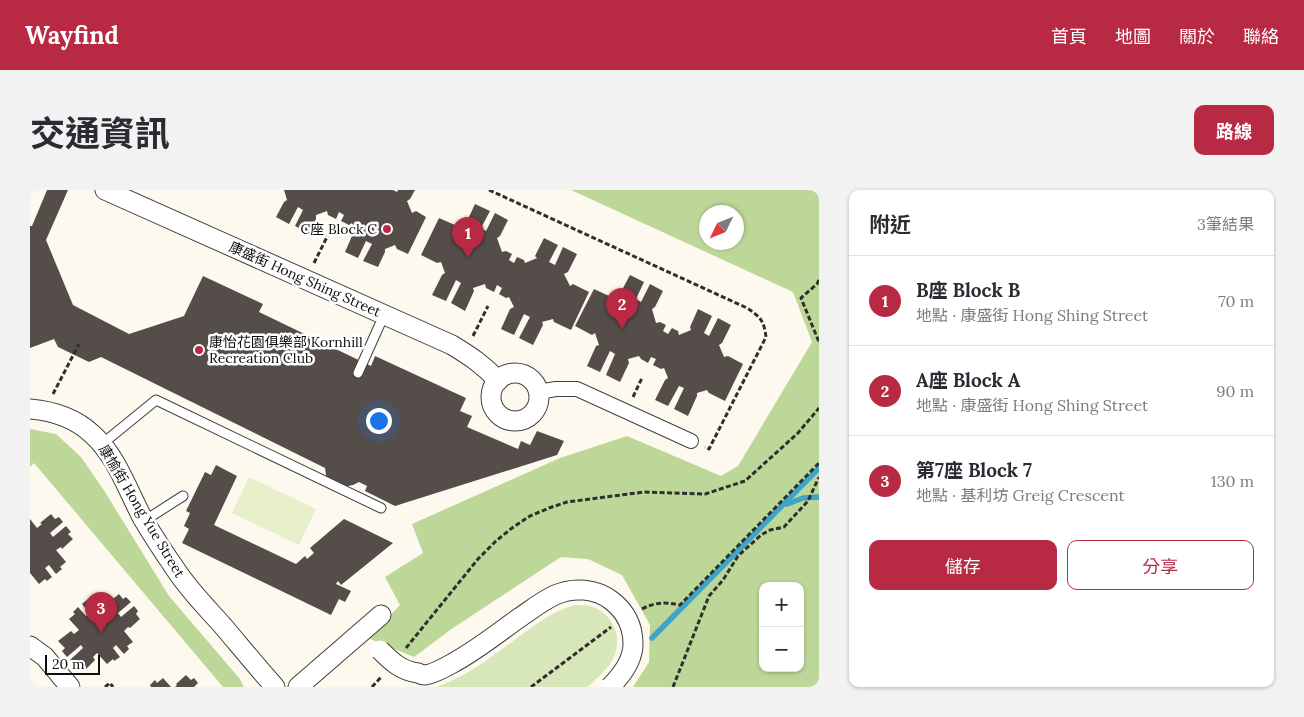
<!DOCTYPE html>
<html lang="zh-TW">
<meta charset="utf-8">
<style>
body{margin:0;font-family:Lora,"Noto Sans TC",serif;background:#f2f2f3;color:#2b2b33}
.controls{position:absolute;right:15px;bottom:15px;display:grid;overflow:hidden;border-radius:10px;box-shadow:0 1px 4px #0004}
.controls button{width:45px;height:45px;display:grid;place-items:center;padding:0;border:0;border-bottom:1px solid #e1e1e2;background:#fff;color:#2b2b33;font:25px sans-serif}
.compass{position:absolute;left:669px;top:15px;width:45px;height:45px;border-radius:50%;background:#fff;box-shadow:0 1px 4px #0004;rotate:227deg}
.scale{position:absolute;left:15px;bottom:12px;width:55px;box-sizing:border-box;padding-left:5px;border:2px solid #0d0d0d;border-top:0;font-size:14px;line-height:18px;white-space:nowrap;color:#0d0d0d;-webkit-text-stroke:4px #fff;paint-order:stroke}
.you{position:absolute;left:348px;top:230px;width:18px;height:18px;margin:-12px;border:4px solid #fff;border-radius:50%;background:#1a73e8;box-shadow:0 0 0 8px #1a73e833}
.badge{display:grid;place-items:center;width:32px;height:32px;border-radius:50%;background:#b82a44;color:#fff;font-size:16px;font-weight:700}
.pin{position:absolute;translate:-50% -41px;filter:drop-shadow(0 1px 2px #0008)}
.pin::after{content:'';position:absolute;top:26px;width:18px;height:15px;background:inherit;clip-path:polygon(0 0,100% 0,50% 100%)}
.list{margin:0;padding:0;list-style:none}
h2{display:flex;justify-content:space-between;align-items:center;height:65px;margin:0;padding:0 20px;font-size:21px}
h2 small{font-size:16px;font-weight:400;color:#7c7c81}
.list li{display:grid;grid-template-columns:32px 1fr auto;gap:15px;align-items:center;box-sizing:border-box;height:90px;padding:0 20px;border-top:1px solid #e1e1e2}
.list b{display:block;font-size:19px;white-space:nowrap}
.list p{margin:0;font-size:16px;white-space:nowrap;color:#7c7c81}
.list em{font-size:16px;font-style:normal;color:#7c7c81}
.actions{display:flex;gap:10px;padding:15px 20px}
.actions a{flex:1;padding:11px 0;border:1px solid #b82a44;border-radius:10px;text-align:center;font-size:18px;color:#b82a44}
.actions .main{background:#b82a44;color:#fff}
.map{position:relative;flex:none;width:789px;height:497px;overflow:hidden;border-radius:10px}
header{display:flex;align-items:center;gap:30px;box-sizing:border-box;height:70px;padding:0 25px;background:#b82a44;color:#fff}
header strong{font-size:24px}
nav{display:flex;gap:28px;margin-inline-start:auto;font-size:18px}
.intro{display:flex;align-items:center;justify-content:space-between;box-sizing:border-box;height:120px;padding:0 30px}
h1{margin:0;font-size:35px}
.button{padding:12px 22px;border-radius:10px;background:#b82a44;color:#fff;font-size:18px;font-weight:700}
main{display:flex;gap:30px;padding:0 30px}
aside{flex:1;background:#fff;border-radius:10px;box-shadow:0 1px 4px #0004}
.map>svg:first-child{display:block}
.green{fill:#d7e7b9}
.forest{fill:#bdd798;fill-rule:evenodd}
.pitch{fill:#e7efca}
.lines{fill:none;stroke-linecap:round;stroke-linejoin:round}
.stream{stroke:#3ea4c8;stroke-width:5.5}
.building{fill:#554d4a}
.service-casing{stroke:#404040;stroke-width:11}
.pedestrian-casing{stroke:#404040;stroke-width:16}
.minor-casing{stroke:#404040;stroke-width:21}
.path{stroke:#2f2f2f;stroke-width:3;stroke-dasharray:5 2.5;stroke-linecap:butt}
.service{stroke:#fff;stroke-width:9}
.pedestrian{stroke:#fff;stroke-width:14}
.minor{stroke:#fff;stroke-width:19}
.minor-bridge-casing{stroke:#404040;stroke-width:21;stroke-linecap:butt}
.minor-bridge{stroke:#fff;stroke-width:19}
.poi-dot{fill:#b82a44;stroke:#fff;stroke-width:2}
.labels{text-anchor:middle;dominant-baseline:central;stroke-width:5;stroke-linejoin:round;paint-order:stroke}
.poi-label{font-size:14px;fill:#0d0d0d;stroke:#fff;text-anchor:end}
.street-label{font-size:14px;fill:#0d0d0d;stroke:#fff}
</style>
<header>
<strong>Wayfind</strong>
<nav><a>首頁</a><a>地圖</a><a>關於</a><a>聯絡</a></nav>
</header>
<div class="intro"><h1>交通資訊</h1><a class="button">路線</a></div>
<main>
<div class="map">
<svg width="789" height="497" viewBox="0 0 789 497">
<rect width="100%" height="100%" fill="#fef9ee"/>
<!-- green -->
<path class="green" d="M 544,415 C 551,415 557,415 563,417 C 582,424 592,445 585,464 C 580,478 568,487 558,497 L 406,497 C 439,486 466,463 494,443 C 510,431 525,421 544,415 Z"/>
<!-- forest -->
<g class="forest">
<path d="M 541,0 L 789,0 L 789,494 L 786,497 L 603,497 L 619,472 L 620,435 L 592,385 L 558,369 L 531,367 L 423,438 L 384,467 L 338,448 L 370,415 L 355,387 L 393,363 L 382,334 L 530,268 L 597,246 L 691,286 L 708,276 L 782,152 L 763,102 ZM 676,22 L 706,22 L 706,52 L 676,52 ZM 733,396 L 770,396 L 770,478 L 733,478 Z"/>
<polygon points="0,239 26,244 51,267 75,302 139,406 210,489 214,497 193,497 4,273 0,277"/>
</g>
<!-- pitch -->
<polygon class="pitch" points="219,287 286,319 269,355 202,323"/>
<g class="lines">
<!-- stream -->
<g class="stream">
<polyline points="757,314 773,308 789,307"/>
<polyline points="622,448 789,278"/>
</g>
</g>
<!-- building -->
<g class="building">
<polygon points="17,0 38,0 16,50 43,115 99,144 154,126 173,86 233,114 229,122 341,176 345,166 436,208 430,221 442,226 437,237 488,259 491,251 500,255 507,241 534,251 527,265 365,316 335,301 337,296 329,292 323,295 313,297 300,291 296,285 295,278 71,167 59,172 28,157 24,149 0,158 0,36 2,36"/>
<polygon points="254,0 363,0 367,2 368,0 385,0 380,9 377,11 382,23 386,21 396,27 378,64 367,59 365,55 355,59 355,62 348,77 333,71 342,54 336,51 328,68 315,62 322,46 326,44 322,33 319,35 311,31 314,25 309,22 306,29 298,25 297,21 286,25 286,29 279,43 265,36 273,20 268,17 259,34 246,27 254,12 257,10"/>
<polygon points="445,14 460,21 451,38 456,41 465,23 478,30 470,46 467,48 472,62 476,61 482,64 479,70 484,73 487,67 494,70 495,73 507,68 505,66 514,48 528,55 519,72 525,75 533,57 547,64 538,82 534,84 540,96 543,94 559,102 541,140 524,132 523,129 512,132 513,135 503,155 489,148 500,127 494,124 484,145 471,139 480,119 484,117 479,107 476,108 469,104 472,98 467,95 464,102 456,98 455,94 443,98 444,101 435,121 421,113 431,93 426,90 416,111 402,105 412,85 415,83 411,72 407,73 391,65 409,28 425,35 427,39 440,33 438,29"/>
<polygon points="600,85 614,92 606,109 611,112 620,94 633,101 625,117 622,119 626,133 630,132 636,135 633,141 638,144 642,138 648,141 649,145 661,140 660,137 668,119 682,126 674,143 679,146 688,128 701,135 692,153 689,155 694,167 698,166 713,174 695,211 679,203 677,200 667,203 667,206 658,226 644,219 654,198 649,196 638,216 625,210 635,190 638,188 634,178 631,179 623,175 626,169 621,167 618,173 611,169 609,166 598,169 599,173 590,192 576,185 585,164 580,161 570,182 557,176 566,156 569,155 565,143 562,145 545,136 564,99 579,106 581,110 594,104 592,100"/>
<polygon points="186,275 207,286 184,335 266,374 275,366 277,369 284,363 280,358 314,329 363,353 311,395 308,391 306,394 321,401 315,412 309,409 301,425 152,353 159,339 154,336 160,323 156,321 175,282 181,285"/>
<polygon points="21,324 25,329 29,327 33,332 20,343 23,347 36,336 41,342 38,344 43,349 32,359 31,357 26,360 36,372 30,377 32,379 26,384 19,375 15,378 22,387 17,391 15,389 9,394 0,383 0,329 7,338 12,334 10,333"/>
<polygon points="89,404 93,409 96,407 101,412 88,423 91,427 104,416 108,421 106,424 110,429 100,438 98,437 94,441 103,452 97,456 99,459 94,464 86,455 83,458 90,467 84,471 83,469 77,474 67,463 63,467 65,470 54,481 47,473 44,476 40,470 53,458 51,455 37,467 32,461 35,458 28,451 41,441 44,444 49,440 39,429 45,424 43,422 48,417 56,426 59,423 52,414 58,409 60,412 66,407 75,418 79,414 78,413"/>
<polygon points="156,485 161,490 164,488 168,493 164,497 145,497 147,495 146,494"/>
<polygon points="133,488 141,497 121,497 120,495 125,490 127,493"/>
</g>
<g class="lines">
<!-- service casing -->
<g class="service-casing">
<g id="service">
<polyline points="328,183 354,125"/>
<polyline points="72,254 126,210 351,318"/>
<polyline points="114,331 153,306"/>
</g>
</g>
<!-- pedestrian casing -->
<g class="pedestrian-casing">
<polyline id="pedestrian" points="508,202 526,199 547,199 661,251"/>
</g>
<!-- minor casing -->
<g class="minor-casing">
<g id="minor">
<path d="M 75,0 L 422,155 C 440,166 454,175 468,191"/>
<circle cx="485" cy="207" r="24"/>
<path d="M 0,219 C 23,221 45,228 62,244 C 86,265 98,301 113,329 C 123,346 135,364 146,380 C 159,400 177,418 193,436 C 210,456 227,477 245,497"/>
<polyline points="0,456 15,467 40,497"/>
<polyline points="268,497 351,425"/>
</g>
</g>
<!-- path -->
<g class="path">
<path d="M 459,0 L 717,118 C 730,127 734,130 736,147 L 679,259 L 675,257"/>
<polyline points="284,73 300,41"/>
<polyline points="789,90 787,94 771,108 789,152"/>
<polyline points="443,146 458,116"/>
<polyline points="23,204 49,154"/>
<polyline points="603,207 612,188"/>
<path d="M 612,419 C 625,412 636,412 650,415 L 789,273"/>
<polyline points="376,458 448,369 466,351 482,338 500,326 519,318 537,312 614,302 675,304 715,291 768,243 789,218"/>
<polyline points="75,497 80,493 83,497"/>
<polyline points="342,497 352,486"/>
<polyline points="501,497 581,437"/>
<polyline points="643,497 679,406 693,390 708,366 731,345 740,340 754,337 778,311 789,287"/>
</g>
<!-- service -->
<use href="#service" class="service"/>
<!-- pedestrian -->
<use href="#pedestrian" class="pedestrian"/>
<!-- minor -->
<use href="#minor" class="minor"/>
<!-- minor-bridge casing -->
<g class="minor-bridge-casing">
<path id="minor-bridge" d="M 350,460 C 361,471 371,481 388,483 C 390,484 393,485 395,485 C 403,484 416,477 423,473 C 447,460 468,443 489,428 C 501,420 512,411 525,405 C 543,397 566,398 582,411 C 596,422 603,437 603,454 C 603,470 591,486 580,497"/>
</g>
<!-- minor-bridge -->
<use href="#minor-bridge" class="minor-bridge"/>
</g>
<!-- markers -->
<g class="poi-dot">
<circle cx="357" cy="39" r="5"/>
<circle cx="169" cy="160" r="5"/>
</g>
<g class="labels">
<!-- poi labels -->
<g class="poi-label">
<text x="347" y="39">C座 Block C</text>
<text x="179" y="152" text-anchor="start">康怡花園俱樂部 Kornhill<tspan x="179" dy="16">Recreation Club</tspan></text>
</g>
<!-- street labels -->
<g class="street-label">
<text transform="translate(275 89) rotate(24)">康盛街 Hong Shing Street</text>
<text transform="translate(112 321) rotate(59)">康愉街 Hong Yue Street</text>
</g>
</g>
</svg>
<div class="controls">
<button>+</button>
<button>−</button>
</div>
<svg class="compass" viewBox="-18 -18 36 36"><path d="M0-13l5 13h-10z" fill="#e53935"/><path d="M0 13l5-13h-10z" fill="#7c7c81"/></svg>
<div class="scale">20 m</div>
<div class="you"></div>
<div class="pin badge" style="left:438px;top:68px">1</div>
<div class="pin badge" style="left:592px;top:139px">2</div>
<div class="pin badge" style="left:71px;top:443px">3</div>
</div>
<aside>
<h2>附近<small>3筆結果</small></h2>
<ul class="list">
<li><span class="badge">1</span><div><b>B座 Block B</b><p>地點 · 康盛街 Hong Shing Street</p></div><em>70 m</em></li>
<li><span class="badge">2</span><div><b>A座 Block A</b><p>地點 · 康盛街 Hong Shing Street</p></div><em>90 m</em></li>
<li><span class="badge">3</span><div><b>第7座 Block 7</b><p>地點 · 基利坊 Greig Crescent</p></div><em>130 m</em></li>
</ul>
<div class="actions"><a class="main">儲存</a><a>分享</a></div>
</aside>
</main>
